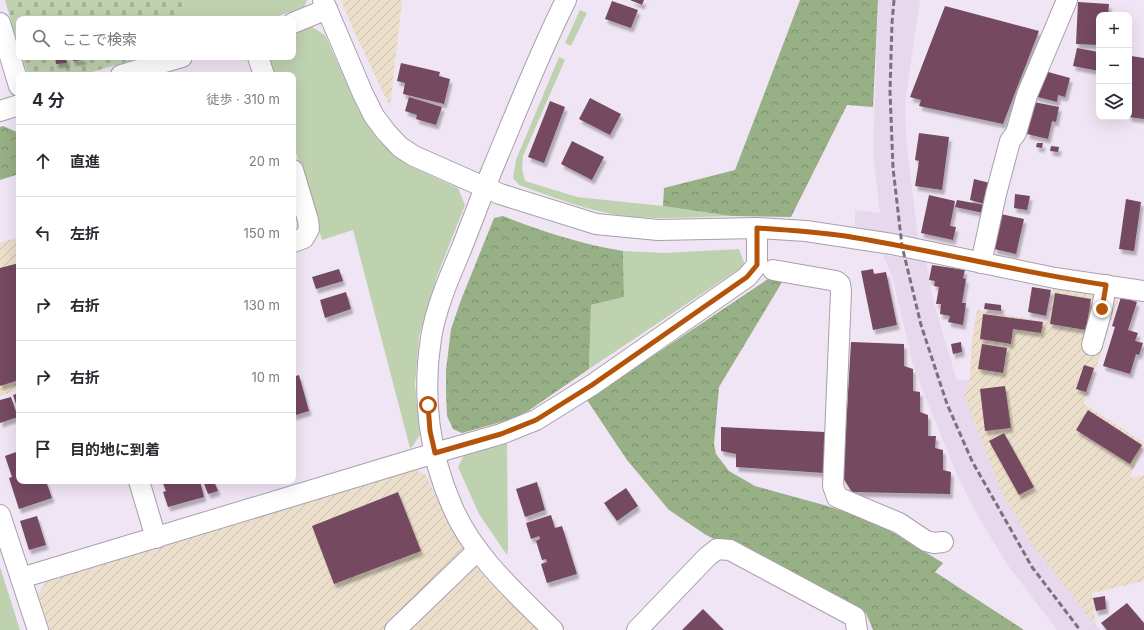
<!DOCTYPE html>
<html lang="ja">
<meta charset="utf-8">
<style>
body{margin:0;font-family:Inter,"Noto Sans JP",sans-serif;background:#f2f2f3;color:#2b2b33}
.controls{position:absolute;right:12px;top:12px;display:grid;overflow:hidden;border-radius:8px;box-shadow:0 4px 16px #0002}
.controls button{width:36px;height:36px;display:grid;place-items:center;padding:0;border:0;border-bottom:1px solid #e1e1e2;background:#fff;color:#2b2b33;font:20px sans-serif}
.stop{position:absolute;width:12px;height:12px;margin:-9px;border:3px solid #b45309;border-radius:50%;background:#fff}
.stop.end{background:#b45309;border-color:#fff;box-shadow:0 1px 4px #0008}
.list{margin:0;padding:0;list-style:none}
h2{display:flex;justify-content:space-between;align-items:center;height:52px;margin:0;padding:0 16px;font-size:17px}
h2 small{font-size:13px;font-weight:400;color:#7c7c81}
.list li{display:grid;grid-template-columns:26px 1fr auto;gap:12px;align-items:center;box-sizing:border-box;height:72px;padding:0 16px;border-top:1px solid #e1e1e2}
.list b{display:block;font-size:15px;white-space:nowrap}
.list em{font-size:13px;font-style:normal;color:#7c7c81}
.icon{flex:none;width:22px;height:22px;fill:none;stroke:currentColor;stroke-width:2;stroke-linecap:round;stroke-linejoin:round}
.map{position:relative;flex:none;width:1144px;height:630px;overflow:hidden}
.search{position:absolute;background:#fff;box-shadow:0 4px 16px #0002;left:16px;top:16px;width:280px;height:44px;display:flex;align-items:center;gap:10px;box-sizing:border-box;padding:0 14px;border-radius:8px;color:#7c7c81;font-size:15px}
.panel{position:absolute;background:#fff;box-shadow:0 4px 16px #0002;left:16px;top:72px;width:280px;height:412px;border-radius:8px}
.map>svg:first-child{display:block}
.built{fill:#e7d8ed}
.industrial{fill:url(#industrial-furrows)}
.green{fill:#bfd2b0}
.forest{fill:url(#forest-crowns)}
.cemetery{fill:url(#cemetery-stones)}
.building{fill:#744a61;filter:url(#shadow)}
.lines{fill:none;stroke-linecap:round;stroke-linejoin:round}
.minor-casing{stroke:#a89fac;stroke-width:22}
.minor{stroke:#fff;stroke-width:20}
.rail{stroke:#79727c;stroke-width:3;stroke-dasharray:6 3;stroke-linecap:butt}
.route{stroke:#b45309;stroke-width:5}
</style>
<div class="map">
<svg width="1144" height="630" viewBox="0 0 1144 630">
<defs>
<pattern id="industrial-furrows" width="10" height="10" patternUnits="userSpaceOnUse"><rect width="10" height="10" fill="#ebdeca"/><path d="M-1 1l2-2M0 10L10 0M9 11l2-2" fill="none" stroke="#cabfae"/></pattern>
<pattern id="forest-crowns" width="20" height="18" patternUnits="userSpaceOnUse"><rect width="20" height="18" fill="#98b085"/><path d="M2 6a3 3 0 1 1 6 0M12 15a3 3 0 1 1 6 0" fill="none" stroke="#7c8f6d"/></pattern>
<pattern id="cemetery-stones" width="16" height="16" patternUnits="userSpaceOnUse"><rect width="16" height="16" fill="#bfd2b0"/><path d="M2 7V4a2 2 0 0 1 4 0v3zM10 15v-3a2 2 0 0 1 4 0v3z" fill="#a4b498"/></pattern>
<filter id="shadow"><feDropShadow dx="2.5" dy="4.5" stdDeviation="1" flood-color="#0004"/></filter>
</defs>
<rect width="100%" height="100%" fill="#f0e5f4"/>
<!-- built -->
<g class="built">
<polygon points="878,0 920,0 905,103 906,139 918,238 855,227 855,210 880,213 873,154"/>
<polygon points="883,255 926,261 933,300 957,381 970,379 964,395 1002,493 1031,543 1100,630 1057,630 1007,564 978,516 958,477 922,389 912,361 893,279"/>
</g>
<!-- industrial -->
<g class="industrial">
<polygon points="341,0 402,0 390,107 354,31"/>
<polygon points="19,237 19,390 0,396 0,243"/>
<polygon points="1054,284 1120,294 1084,404 1144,443 1130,478 1144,475 1144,581 1092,593 1096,626 1031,543 1002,493 964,395 970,379 972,341 977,310 1048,322"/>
<polygon points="416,470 426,475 447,521 470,558 487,580 538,630 50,630 38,594 46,582"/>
</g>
<!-- green -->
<g class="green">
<polygon points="182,0 307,0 304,8 268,19 188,19"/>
<polygon points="580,10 587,13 571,46 565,43"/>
<polygon points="312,27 325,35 359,111 378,140 407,165 458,188 465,205 437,276 419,337 415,385 420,435 412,447 410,448 353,230 322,240 293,143 293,75 272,75 267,57 293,57 293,33"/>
<path d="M 559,57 L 565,60 L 523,156 L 522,169 L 525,181 L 577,197 L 663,206 L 731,216 C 696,217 660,220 624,216 C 588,211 553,197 519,185 L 513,178 L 516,160 Z"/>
<polygon points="739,249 745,265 589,369 591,305 624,297 623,251 665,253"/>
<polygon points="507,443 508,548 507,555 479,514 458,467 464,455"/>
<polygon points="0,567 20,630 0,630"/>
</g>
<!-- forest -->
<g class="forest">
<polygon points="800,0 878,0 873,107 847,105 791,217 731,216 663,206 664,188 735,170"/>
<polygon points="3,126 17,132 19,137 19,174 0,180 0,127"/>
<path d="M 503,216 C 543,232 581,244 623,251 L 624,297 L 591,305 L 589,369 L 528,411 L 512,419 L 462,433 L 453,429 L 447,416 L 446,393 L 446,370 L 451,329 L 461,300 L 494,218 Z"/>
<polygon points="771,277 784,279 719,387 714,444 716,454 729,471 755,486 824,505 858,516 889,530 943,563 935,572 1024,630 873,630 866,613 706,535 669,510 627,460 587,400"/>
</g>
<!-- cemetery -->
<g class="cemetery">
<polygon points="5,0 182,0 188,19 19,19 19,47"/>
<polygon points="22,57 142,57 82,75 28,75"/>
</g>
<!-- building -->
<g class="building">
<polygon points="630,0 644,0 642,5"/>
<polygon points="612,1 638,10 631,28 605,19"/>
<polygon points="1078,2 1109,4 1108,15 1099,15 1099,45 1076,44"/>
<polygon points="945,6 1039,31 1003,124 919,106 921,100 910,97"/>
<polygon points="1077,48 1099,52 1099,71 1073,66"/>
<polygon points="1131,56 1144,58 1144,119 1129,117 1129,71"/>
<polygon points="55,57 66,57 67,63 56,64"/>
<polygon points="73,57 83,57 84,60 73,61"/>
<polygon points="401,63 440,72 439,76 450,79 444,104 403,94 405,83 397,81"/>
<polygon points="1041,70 1070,78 1065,97 1058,95 1057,102 1034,96"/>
<polygon points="409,97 442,107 436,125 416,119 417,115 405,111"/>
<polygon points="590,98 621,114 610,135 579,119"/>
<polygon points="550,101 565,107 544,163 528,157"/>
<polygon points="1034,102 1059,107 1056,122 1052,121 1048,139 1027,134"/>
<polygon points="919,133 949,137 942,190 915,186 919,161 915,160"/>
<polygon points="572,141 604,157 592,180 561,164"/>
<polygon points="1037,143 1043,143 1042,148 1036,147"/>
<polygon points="1051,146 1059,147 1058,152 1050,151"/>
<polygon points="974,179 990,183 985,204 970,200"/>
<polygon points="1015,194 1030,196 1027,210 1014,208"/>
<polygon points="929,195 955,201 950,226 956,227 953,240 921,233"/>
<polygon points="1126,199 1141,202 1134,251 1119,249"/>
<polygon points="957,200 985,205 983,213 955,207"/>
<polygon points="1001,214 1024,219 1016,254 994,249"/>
<polygon points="19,263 19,380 0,386 0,268"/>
<polygon points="932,265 965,270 963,278 966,279 962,303 966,303 963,325 948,322 950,316 940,314 941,304 936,304 939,287 934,286 935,281 929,280"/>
<polygon points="339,269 343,281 316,289 312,277"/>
<polygon points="873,269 874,274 886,272 897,325 873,330 861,271"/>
<polygon points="1032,287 1051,290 1046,316 1028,312"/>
<polygon points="346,292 351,309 325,318 320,300"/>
<polygon points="1055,293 1091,299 1086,330 1050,324"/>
<polygon points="1121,297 1137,302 1128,330 1138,333 1135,341 1143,343 1139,355 1136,354 1130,374 1103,366 1115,327 1112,326"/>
<polygon points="985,303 1001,305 1001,311 984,309"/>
<polygon points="983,314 1043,322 1041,333 1013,329 1011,344 980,339"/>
<polygon points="851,342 904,344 904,366 913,369 913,391 920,392 920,412 928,415 928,436 936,436 935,448 943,450 943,470 951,472 950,494 852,492 843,478"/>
<polygon points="961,342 962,352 953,354 951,344"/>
<polygon points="982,344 1007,348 1003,373 978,369"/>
<polygon points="1084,365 1094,368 1086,392 1076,389"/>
<polygon points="299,375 309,411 293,416 293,377"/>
<polygon points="1005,386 1011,428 985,431 980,389"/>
<polygon points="19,393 19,413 13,395"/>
<polygon points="11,397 18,417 0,423 0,400"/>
<polygon points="1088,410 1142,445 1130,464 1076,430"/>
<polygon points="721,427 825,432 824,473 736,467 736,454 721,451"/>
<polygon points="1004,433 1034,487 1019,495 989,441"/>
<polygon points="19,451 19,481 46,481 52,498 19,509 9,478 12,477 5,456"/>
<polygon points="162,481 188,481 189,484 200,481 204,497 168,507 163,492 166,491"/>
<polygon points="203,481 214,481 218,491 208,494"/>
<polygon points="537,482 545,510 525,517 516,489"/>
<polygon points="626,488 638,506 617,521 604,503"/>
<polygon points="398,492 421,551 334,584 312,526"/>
<polygon points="551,515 555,528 562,526 577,574 547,583 541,564 547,562 546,559 542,560 536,541 540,539 539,536 531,539 526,523"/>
<polygon points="37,516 46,545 29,550 20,521"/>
<polygon points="1105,596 1106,609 1096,611 1093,598"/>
<polygon points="1127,603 1144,623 1144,630 1107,630 1101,623"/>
<polygon points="703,609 724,630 682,630"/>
</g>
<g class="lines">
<!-- minor casing -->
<g class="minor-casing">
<g id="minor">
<polyline points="323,0 363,94 374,116 386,132 400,147 414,156 500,194 596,224 658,230 757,228 806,231 892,244 1055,278 1144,291"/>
<polyline points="0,23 19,86"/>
<polyline points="293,23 327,9"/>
<polyline points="258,57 264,75"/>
<polyline points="121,75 182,57"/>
<polyline points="0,111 19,105"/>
<polyline points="293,170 308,220 309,229 304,238 293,242"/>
<polyline points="981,263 996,194 1010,141 1016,133 1027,95 1067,0"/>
<polyline points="773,270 836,281 840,284 841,292 833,486 837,497 899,523 926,541 934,543 943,542"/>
<polyline points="1092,345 1102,309 1106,285"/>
<polyline points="139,481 156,538"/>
<polyline points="0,515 38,630"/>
<polyline points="21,578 435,453 501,434 536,420 592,385 747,277 757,265 757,228"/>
<polyline points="395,630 478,550"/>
<path d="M 553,630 C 516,593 473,556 452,506 C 429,454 422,395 431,338 C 436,308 448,280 460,252 C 471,225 481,197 492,170 C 516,113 538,56 566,0"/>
<polyline points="637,630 707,557 717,549 730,550 855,617 857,630"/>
</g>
</g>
<!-- minor -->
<use href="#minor" class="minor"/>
<!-- rail -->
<polyline class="rail" points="894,0 892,23 890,91 893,168 902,246 921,325 947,404 972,461 1032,567 1080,630"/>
</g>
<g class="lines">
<!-- route -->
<path class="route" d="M 428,405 L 430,431 L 435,453 L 501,434 L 536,420 L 592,385 L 747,277 L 757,265 L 757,228 C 787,230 816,232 845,236 C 932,250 1018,272 1106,285 L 1102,309"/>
</g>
</svg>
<div class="controls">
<button>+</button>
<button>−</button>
<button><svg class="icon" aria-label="layers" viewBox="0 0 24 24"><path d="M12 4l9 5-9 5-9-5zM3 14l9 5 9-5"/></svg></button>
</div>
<div class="stop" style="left:428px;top:405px"></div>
<div class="stop end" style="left:1102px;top:309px"></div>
<div class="search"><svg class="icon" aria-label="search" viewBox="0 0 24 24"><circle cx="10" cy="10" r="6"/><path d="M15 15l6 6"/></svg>ここで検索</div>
<section class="panel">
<h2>4 分<small>徒歩 · 310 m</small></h2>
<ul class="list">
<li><svg class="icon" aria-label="ahead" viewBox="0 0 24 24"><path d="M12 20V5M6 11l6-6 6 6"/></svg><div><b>直進</b></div><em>20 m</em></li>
<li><svg class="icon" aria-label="left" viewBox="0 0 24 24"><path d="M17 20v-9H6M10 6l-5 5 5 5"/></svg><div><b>左折</b></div><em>150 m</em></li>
<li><svg class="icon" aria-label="right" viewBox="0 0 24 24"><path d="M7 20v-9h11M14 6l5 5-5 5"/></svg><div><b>右折</b></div><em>130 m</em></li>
<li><svg class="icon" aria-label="right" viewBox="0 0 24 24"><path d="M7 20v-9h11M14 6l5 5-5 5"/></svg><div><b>右折</b></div><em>10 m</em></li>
<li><svg class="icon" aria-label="arrive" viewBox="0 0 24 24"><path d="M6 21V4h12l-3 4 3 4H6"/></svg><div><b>目的地に到着</b></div></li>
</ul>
</section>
</div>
